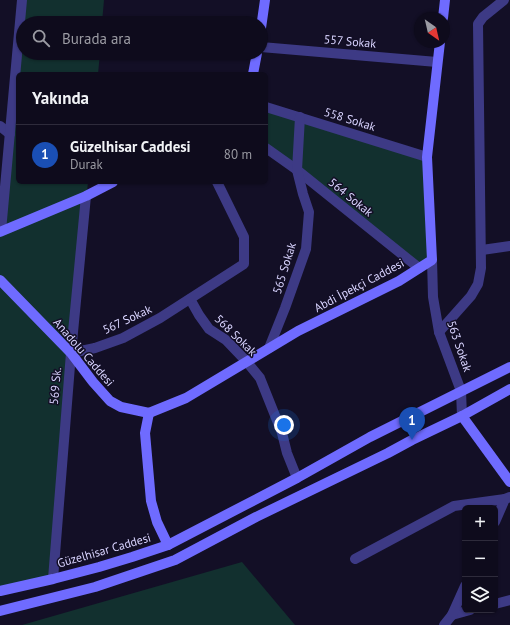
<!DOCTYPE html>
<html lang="tr">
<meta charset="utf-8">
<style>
body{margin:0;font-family:"PT Sans",sans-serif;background:#171425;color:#f1f3f6}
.controls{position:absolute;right:12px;bottom:12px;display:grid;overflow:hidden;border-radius:6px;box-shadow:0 1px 3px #0004}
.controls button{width:36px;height:36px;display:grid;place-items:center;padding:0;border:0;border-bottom:1px solid #2e2b3b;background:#0e0b1c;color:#f1f3f6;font:20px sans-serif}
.compass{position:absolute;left:414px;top:12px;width:36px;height:36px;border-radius:50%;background:#0e0b1c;box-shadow:0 1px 3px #0004;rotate:146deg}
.you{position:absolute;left:284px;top:425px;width:14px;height:14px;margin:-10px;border:3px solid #fff;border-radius:50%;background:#1a73e8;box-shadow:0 0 0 6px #1a73e833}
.badge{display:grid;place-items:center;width:26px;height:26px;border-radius:50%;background:#00e5ff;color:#fff;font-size:13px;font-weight:700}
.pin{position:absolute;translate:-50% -33px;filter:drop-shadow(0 1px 2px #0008)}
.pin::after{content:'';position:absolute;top:21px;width:14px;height:12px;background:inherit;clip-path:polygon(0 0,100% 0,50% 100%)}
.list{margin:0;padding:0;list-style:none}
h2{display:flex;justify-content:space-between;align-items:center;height:52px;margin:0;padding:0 16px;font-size:17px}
h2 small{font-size:13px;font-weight:400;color:#9b9ba3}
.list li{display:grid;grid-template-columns:26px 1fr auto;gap:12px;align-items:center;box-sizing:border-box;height:60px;padding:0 16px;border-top:1px solid #2e2b3b}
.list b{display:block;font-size:15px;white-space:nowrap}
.list p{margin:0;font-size:13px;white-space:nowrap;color:#9b9ba3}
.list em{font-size:13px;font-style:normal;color:#9b9ba3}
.icon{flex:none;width:22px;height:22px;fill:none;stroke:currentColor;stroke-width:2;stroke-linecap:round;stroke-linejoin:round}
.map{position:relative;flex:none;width:510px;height:625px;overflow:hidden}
.search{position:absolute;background:#0e0b1c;box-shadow:0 1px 3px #0004;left:16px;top:16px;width:252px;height:44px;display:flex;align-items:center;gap:10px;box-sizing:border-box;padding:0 14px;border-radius:22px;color:#9b9ba3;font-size:15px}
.panel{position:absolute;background:#0e0b1c;box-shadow:0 1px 3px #0004;left:16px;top:72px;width:252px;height:112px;border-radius:6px}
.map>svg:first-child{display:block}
.green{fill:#12302f}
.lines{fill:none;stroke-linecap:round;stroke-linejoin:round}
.street{stroke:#3d3a85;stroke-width:10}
.secondary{stroke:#6f6bff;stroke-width:10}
.labels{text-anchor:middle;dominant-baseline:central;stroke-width:3;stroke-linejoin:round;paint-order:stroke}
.street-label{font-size:12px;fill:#d9d4ff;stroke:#130f26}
</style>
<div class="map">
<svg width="510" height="625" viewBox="0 0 510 625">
<rect width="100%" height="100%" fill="#130f26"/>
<!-- green -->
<g class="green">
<polygon points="22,0 104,0 102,23 23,23 23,53 100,53 98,74 18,74 18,182 88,182 71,353 53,579 0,591 0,232"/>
<polygon points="266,107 427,157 432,260 419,268 266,148"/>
<polygon points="242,562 295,625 22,625"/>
</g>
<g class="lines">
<!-- street -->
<g class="street">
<polyline points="261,47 437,62"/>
<polyline points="266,107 427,157"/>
<polyline points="0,126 10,134"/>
<polyline points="266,148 297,170 419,268"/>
<polyline points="1,231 22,0"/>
<polyline points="482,250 510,246"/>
<polyline points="432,260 433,297 439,332 461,391 462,416"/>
<polyline points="190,299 199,315 209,329 226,340 247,362 260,378 282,433 287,453 297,478"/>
<polyline points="439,332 471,296 478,284 481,268 478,24 483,17 504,0"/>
<polyline points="269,348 285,308 306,249 309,212 303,194 297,170 300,117"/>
<polyline points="71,353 95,348 123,338 160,318 244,264 244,237 217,182"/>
<polyline points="495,522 505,499 510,497"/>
<polyline points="355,559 454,506 505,499"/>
<polyline points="53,579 71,353 86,196"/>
<polyline points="495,604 510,600"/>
<polyline points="452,615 470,610"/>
<polyline points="444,625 452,615 465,586"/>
</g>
<!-- secondary -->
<g class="secondary">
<polyline points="443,18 445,0"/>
<polyline points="261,28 265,0"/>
<polyline points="253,74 257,53"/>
<polyline points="0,232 86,196 113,182"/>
<polyline points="0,280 71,353 93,382 110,401 121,407 149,413"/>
<polyline points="149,413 186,398 298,331 399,281 432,260 427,157 440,42"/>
<polyline points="149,413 145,433 151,501 157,522 168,545"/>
<polyline points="462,416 510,482"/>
<polyline points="0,591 53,579 99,567 132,557 168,545 297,478 370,437 510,367"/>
<polyline points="0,611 95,587 175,560 256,517 388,453 412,440 462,416 510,389"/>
</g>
</g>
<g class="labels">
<!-- street labels -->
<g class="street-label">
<text transform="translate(350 41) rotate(5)">557 Sokak</text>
<text transform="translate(350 119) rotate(17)">558 Sokak</text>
<text transform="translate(351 197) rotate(39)">564 Sokak</text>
<text transform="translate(284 268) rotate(-73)">565 Sokak</text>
<text transform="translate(359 285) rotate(-28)">Abdi İpekçi Caddesi</text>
<text transform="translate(127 319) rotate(-25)">567 Sokak</text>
<text transform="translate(236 335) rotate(44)">568 Sokak</text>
<text transform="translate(460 346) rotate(71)">563 Sokak</text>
<text transform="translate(84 352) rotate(49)">Anadolu Caddesi</text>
<text transform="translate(55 386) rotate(-85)">569 Sk.</text>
<text transform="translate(104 550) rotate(-16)">Güzelhisar Caddesi</text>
</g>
</g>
</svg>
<div class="controls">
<button>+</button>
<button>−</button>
<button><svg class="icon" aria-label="layers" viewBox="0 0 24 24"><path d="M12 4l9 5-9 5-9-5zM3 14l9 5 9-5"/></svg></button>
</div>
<svg class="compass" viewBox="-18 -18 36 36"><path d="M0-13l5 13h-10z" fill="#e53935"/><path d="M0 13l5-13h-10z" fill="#9b9ba3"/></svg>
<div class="you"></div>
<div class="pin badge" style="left:412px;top:440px;background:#1a4fb4">1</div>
<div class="search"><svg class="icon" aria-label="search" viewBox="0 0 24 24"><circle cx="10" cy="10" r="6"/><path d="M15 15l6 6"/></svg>Burada ara</div>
<section class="panel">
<h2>Yakında<small></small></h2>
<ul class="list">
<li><span class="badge" style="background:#1a4fb4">1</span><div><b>Güzelhisar Caddesi</b><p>Durak</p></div><em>80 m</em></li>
</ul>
</section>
</div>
